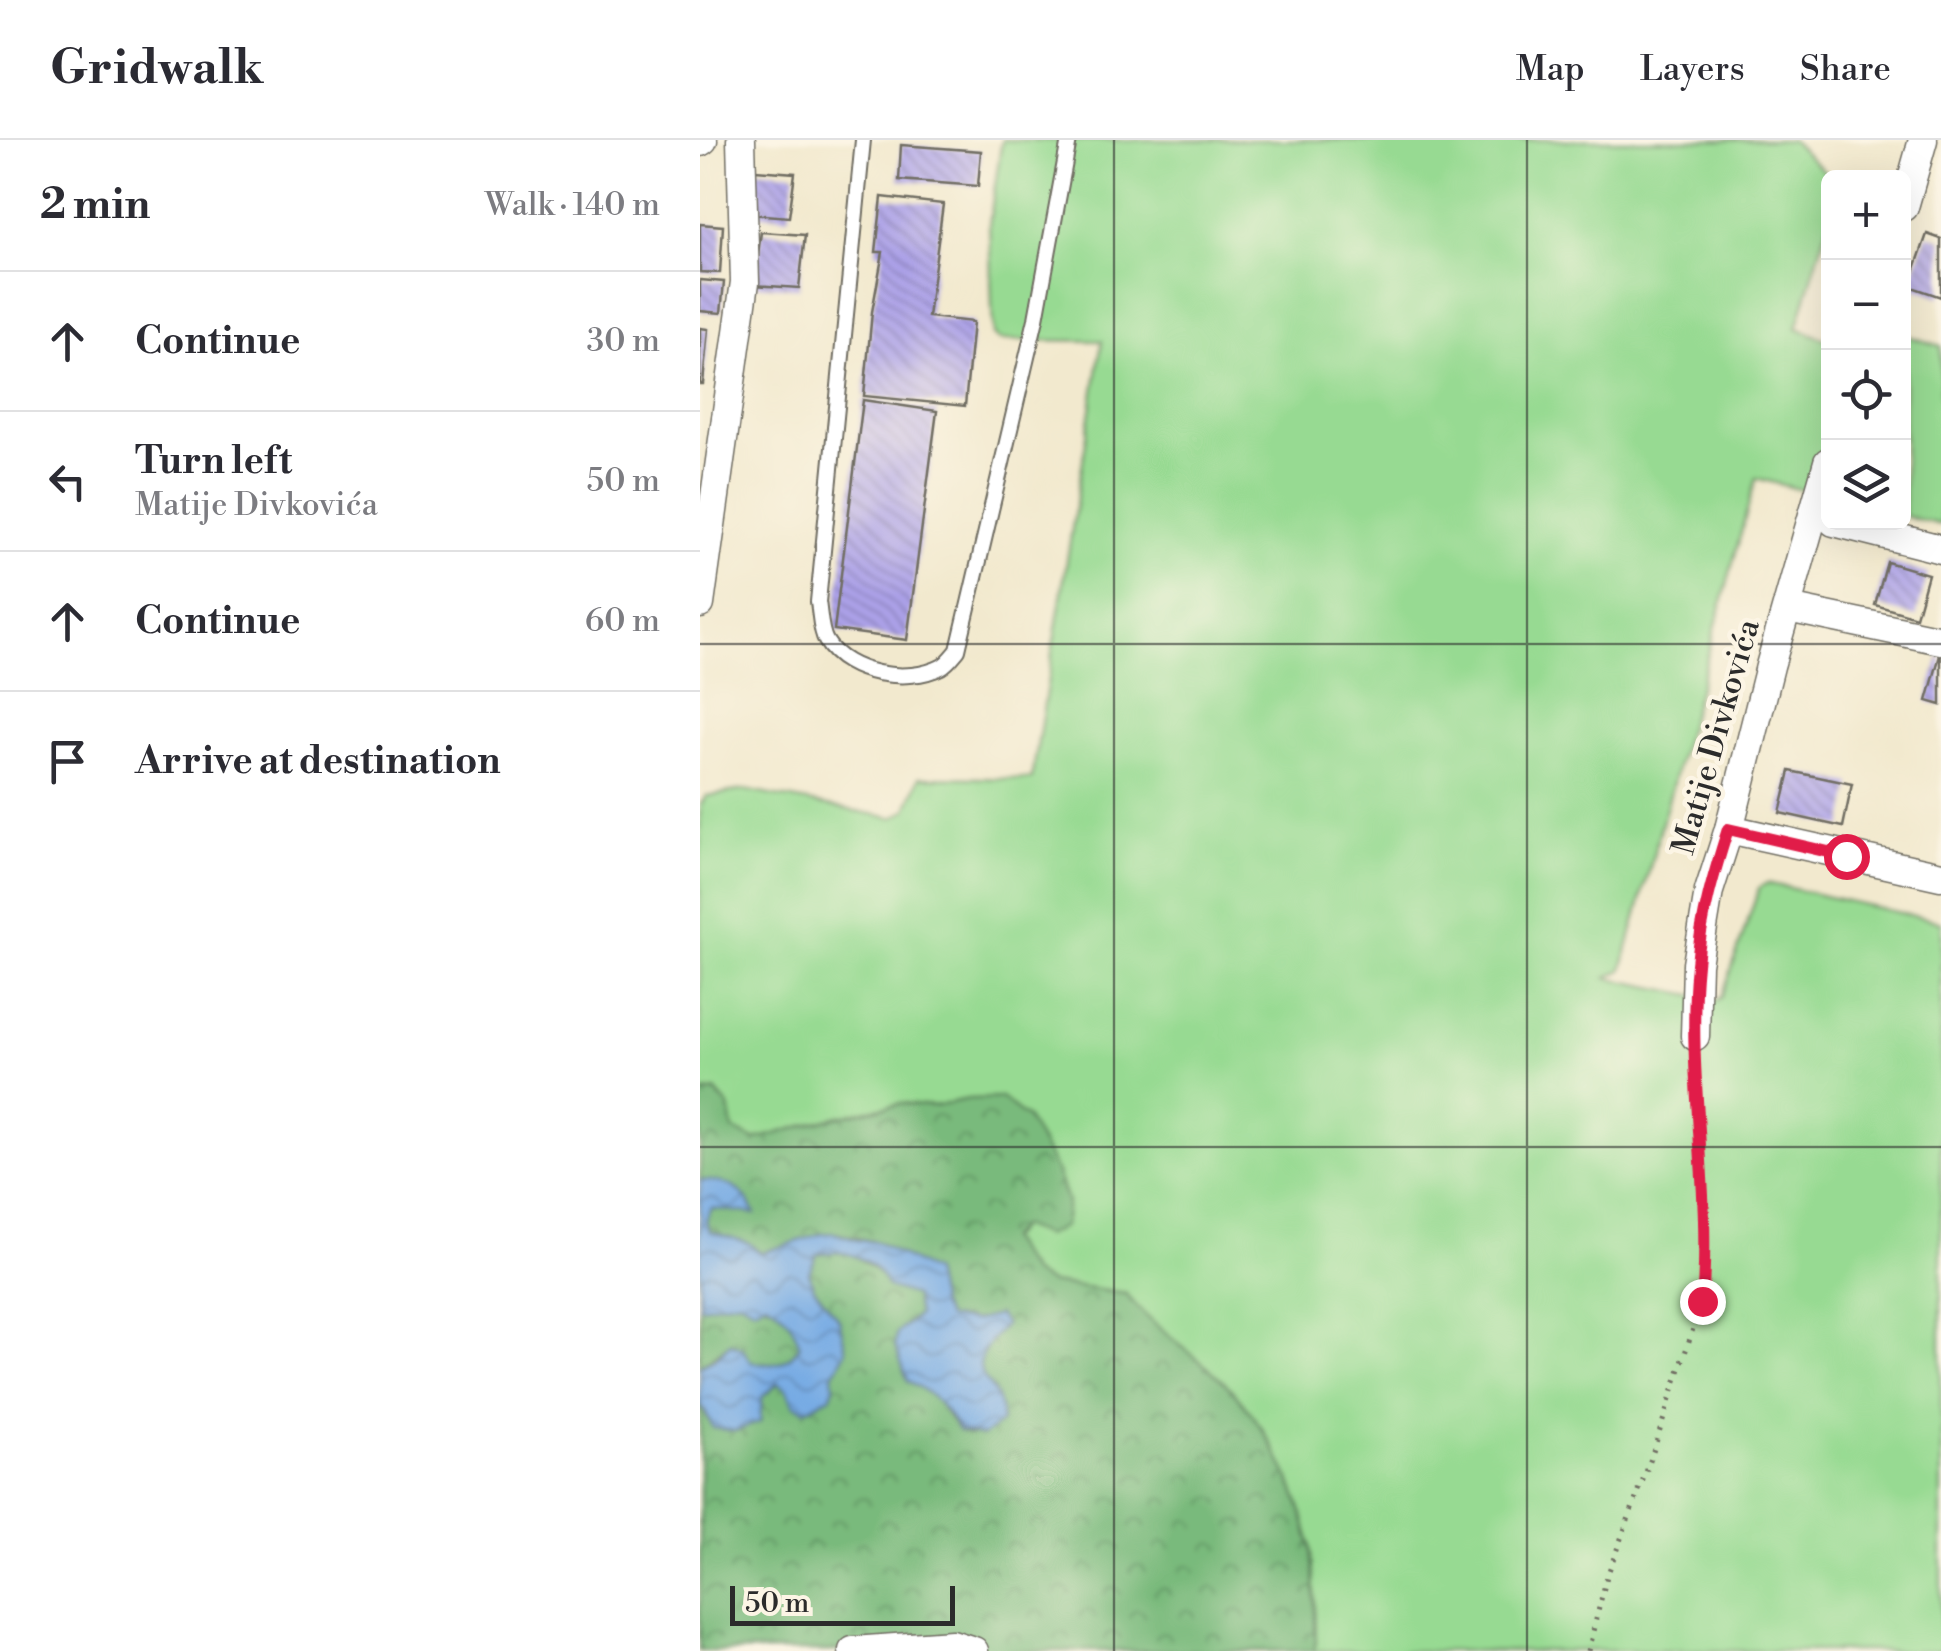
<!DOCTYPE html>
<meta charset="utf-8">
<style>
body{margin:0;font-family:"Libre Bodoni",serif;background:#f2f2f3;color:#2b2b33}
.controls{position:absolute;right:30px;top:30px;display:grid;overflow:hidden;border-radius:15px;box-shadow:0 10px 40px #0002}
.controls button{width:90px;height:90px;display:grid;place-items:center;padding:0;border:0;border-bottom:2px solid #e1e1e2;background:#fff;color:#2b2b33;font:50px sans-serif}
.scale{position:absolute;left:30px;bottom:25px;width:225px;box-sizing:border-box;padding-left:10px;border:5px solid #2b2b2b;border-top:0;font-size:28px;line-height:35px;white-space:nowrap;color:#2b2b2b;-webkit-text-stroke:8px #fcf5e5;paint-order:stroke}
.stop{position:absolute;width:30px;height:30px;margin:-22px;border:8px solid #e11d48;border-radius:50%;background:#fff}
.stop.end{background:#e11d48;border-color:#fff;box-shadow:0 2px 10px #0008}
.list{margin:0;padding:0;list-style:none}
h2{display:flex;justify-content:space-between;align-items:center;height:130px;margin:0;padding:0 40px;font-size:42px}
h2 small{font-size:32px;font-weight:400;color:#7c7c81}
.list li{display:grid;grid-template-columns:65px 1fr auto;gap:30px;align-items:center;box-sizing:border-box;height:140px;padding:0 40px;border-top:2px solid #e1e1e2}
.list b{display:block;font-size:38px;white-space:nowrap}
.list p{margin:0;font-size:32px;white-space:nowrap;color:#7c7c81}
.list em{font-size:32px;font-style:normal;color:#7c7c81}
.icon{flex:none;width:55px;height:55px;fill:none;stroke:currentColor;stroke-width:2;stroke-linecap:round;stroke-linejoin:round}
.map{position:relative;flex:none;width:1241px;height:1511px;overflow:hidden}
header{display:flex;align-items:center;gap:60px;box-sizing:border-box;height:140px;padding:0 50px;background:#fff;border-bottom:2px solid #e1e1e2}
header strong{font-size:48px}
nav{display:flex;gap:55px;margin-inline-start:auto;font-size:35px}
main{display:flex}
aside{flex:1;background:#fff}
.map>svg:first-child{display:block}
.grass{fill:#97da92;stroke:#61825e;stroke-width:2.5}
.forest{fill:url(#forest-crowns);stroke:#527254;stroke-width:2.5}
.water{fill:url(#water-waves);stroke:#516b88;stroke-width:2.5}
.building{fill:url(#building-back-hatch)}
.lines{fill:none;stroke-linecap:round;stroke-linejoin:round}
.service-casing{stroke:#716e64;stroke-width:18}
.minor-casing{stroke:#716e64;stroke-width:31}
.path{stroke:#716e64;stroke-width:5;stroke-dasharray:2.5 8;stroke-linecap:butt}
.service{stroke:#fff;stroke-width:14}
.minor{stroke:#fff;stroke-width:28}
.route{stroke:#e11d48;stroke-width:12}
.grid{fill:none;stroke:#2b2b2b;stroke-width:2.5;stroke-opacity:0.55}
.labels{text-anchor:middle;dominant-baseline:central;stroke-width:9;stroke-linejoin:round;paint-order:stroke}
.street-label{font-size:32px;fill:#2b2b2b;stroke:#fcf5e5}
</style>
<header>
<strong>Gridwalk</strong>
<nav><a>Map</a><a>Layers</a><a>Share</a></nav>
</header>
<main>
<aside>
<h2>2 min<small>Walk · 140 m</small></h2>
<ul class="list">
<li><svg class="icon" aria-label="ahead" viewBox="0 0 24 24"><path d="M12 20V5M6 11l6-6 6 6"/></svg><div><b>Continue</b></div><em>30 m</em></li>
<li><svg class="icon" aria-label="left" viewBox="0 0 24 24"><path d="M17 20v-9H6M10 6l-5 5 5 5"/></svg><div><b>Turn left</b><p>Matije Divkovića</p></div><em>50 m</em></li>
<li><svg class="icon" aria-label="ahead" viewBox="0 0 24 24"><path d="M12 20V5M6 11l6-6 6 6"/></svg><div><b>Continue</b></div><em>60 m</em></li>
<li><svg class="icon" aria-label="arrive" viewBox="0 0 24 24"><path d="M6 21V4h12l-3 4 3 4H6"/></svg><div><b>Arrive at destination</b></div></li>
</ul>
</aside>
<div class="map">
<svg width="1241" height="1511" viewBox="0 0 1241 1511">
<defs>
<pattern id="forest-crowns" width="20" height="18" patternUnits="userSpaceOnUse" patternTransform="scale(2.5)"><rect width="20" height="18" fill="#79ba7c"/><path d="M2 6a3 3 0 1 1 6 0M12 15a3 3 0 1 1 6 0" fill="none" stroke="#639766"/></pattern>
<pattern id="water-waves" width="16" height="10" patternUnits="userSpaceOnUse" patternTransform="scale(2.5)"><rect width="16" height="10" fill="#77abe4"/><path d="M0 5q4-4 8 0t8 0" fill="none" stroke="#628bb9"/></pattern>
<pattern id="building-back-hatch" width="6" height="6" patternUnits="userSpaceOnUse" patternTransform="scale(2.5)"><rect width="6" height="6" fill="#aca1e8"/><path d="M-1 5l2 2M0 0l6 6M5-1l2 2" fill="none" stroke="#8c83bc"/></pattern>
</defs>
<rect width="100%" height="100%" fill="#fcf5e5"/>
<filter id="ink" filterUnits="userSpaceOnUse"><feTurbulence type="fractalNoise" baseFrequency=".01" numOctaves="2"/><feDisplacementMap in="SourceGraphic" scale="20" xChannelSelector="R" yChannelSelector="G"/><feConvolveMatrix kernelMatrix="1 2 1 2 8 2 1 2 1" color-interpolation-filters="sRGB"/></filter>
<filter id="wash" filterUnits="userSpaceOnUse"><feTurbulence type="fractalNoise" baseFrequency=".0048" numOctaves="4" result="noise"/><feDisplacementMap in="SourceGraphic" scale="40" xChannelSelector="R" yChannelSelector="G"/><feGaussianBlur stdDeviation="2.25" result="paint"/><feColorMatrix in="noise" values="0 0 0 0 0 0 0 0 0 0 0 0 0 0 0 0 0 1.4 0 .05"/><feComposite in="paint" operator="in"/></filter>
<g filter="url(#wash)">
<rect width="100%" height="100%" fill="#f2e9ce"/>
<!-- grass -->
<g class="grass">
<path d="M 302,0 L 1091,0 L 1130,37 L 1128,84 L 1097,188 L 1128,200 L 1128,357 L 1056,338 L 922,830 L 907,838 L 1018,860 L 1022,857 L 1059,748 L 1067,743 L 1241,782 L 1241,1511 L 613,1511 L 616,1502 C 614,1470 617,1434 610,1402 C 599,1352 573,1297 539,1258 C 506,1219 458,1195 426,1154 L 350,1143 L 332,1134 L 308,1100 L 320,1086 L 367,1062 L 357,1033 L 326,978 L 301,958 L 234,966 L 202,963 L 131,978 L 54,1000 L 33,990 L 29,967 L 15,951 L 0,954 L 0,666 L 6,656 L 44,650 L 193,678 L 207,670 L 220,637 L 332,639 L 402,201 L 299,200 L 293,195 L 289,84 Z"/>
<polygon points="1204,195 1241,206 1241,385 1204,376"/>
</g>
<!-- forest -->
<g class="forest">
<path d="M 15,951 L 29,967 L 33,990 L 54,1000 L 132,978 L 202,963 L 234,966 L 268,959 L 301,958 L 327,978 L 357,1033 L 367,1062 L 364,1086 L 345,1096 L 320,1086 L 308,1099 L 332,1134 L 350,1143 L 426,1154 C 458,1195 506,1219 539,1258 C 573,1297 599,1352 610,1402 C 617,1434 614,1470 616,1503 L 613,1511 L 220,1511 L 194,1506 L 130,1511 L 0,1511 L 0,1262 L 7,1279 L 60,1282 L 62,1257 L 79,1243 C 100,1256 102,1268 130,1257 L 134,1246 L 132,1235 L 146,1211 L 139,1179 L 113,1146 L 109,1132 L 117,1114 C 170,1103 173,1142 215,1156 L 218,1175 L 197,1193 L 204,1232 L 234,1258 L 259,1291 L 269,1295 L 301,1282 C 303,1255 283,1251 280,1230 C 277,1214 292,1191 297,1175 L 274,1181 L 247,1178 L 240,1166 L 233,1132 L 177,1102 L 134,1093 L 121,1094 L 61,1113 L 49,1103 L 10,1091 L 6,1080 L 12,1068 L 43,1072 L 5,1040 L 0,1040 L 0,954 Z"/>
<path d="M 39,1160 C 77,1162 88,1169 100,1206 C 85,1225 75,1227 51,1222 L 42,1208 L 30,1203 L 0,1226 L 0,1167 Z"/>
</g>
<!-- water -->
<path class="water" d="M 0,1040 C 28,1041 44,1048 55,1074 L 12,1068 L 6,1080 L 10,1091 L 49,1103 L 61,1113 L 121,1094 L 134,1093 L 157,1100 L 176,1102 L 233,1132 L 240,1166 L 247,1178 L 274,1181 L 298,1175 L 305,1185 C 249,1241 305,1233 301,1282 L 283,1296 L 259,1291 C 247,1271 230,1250 208,1241 L 195,1205 L 197,1193 L 218,1175 L 215,1156 L 187,1147 C 176,1118 145,1108 117,1114 L 109,1132 L 113,1146 L 139,1179 L 146,1211 L 133,1235 L 134,1246 L 130,1257 L 105,1270 L 94,1265 L 86,1248 L 78,1243 L 62,1257 L 60,1282 L 35,1291 L 13,1288 L 0,1262 L 0,1226 L 15,1218 L 30,1203 L 42,1208 L 51,1222 C 75,1227 86,1225 100,1206 C 93,1184 86,1173 66,1162 L 54,1168 L 39,1160 L 0,1167 Z"/>
<g id="blocks">
<!-- building -->
<g class="building">
<polygon points="201,5 281,11 278,46 199,40"/>
<polygon points="55,30 95,33 89,77 50,74"/>
<polygon points="182,57 243,64 228,177 273,182 265,266 164,256 172,172 183,112 176,112"/>
<polygon points="0,84 23,86 20,133 0,132"/>
<polygon points="61,92 105,95 99,148 54,145"/>
<polygon points="1227,94 1241,99 1241,157 1209,146"/>
<polygon points="0,140 24,142 21,173 0,171"/>
<polygon points="0,188 8,189 3,244 0,244"/>
<polygon points="163,260 237,271 207,500 134,490"/>
<polygon points="1187,422 1228,434 1216,477 1175,465"/>
<polygon points="1240,515 1241,515 1241,565 1227,561"/>
<polygon points="1090,631 1152,644 1143,687 1080,673"/>
</g>
</g>
</g>
<g filter="url(#ink)">
<use href="#blocks" fill-opacity="0" stroke="#716e64" stroke-width="2.5"/>
<g class="lines">
<!-- service casing -->
<g class="service-casing">
<path id="service" d="M 163,0 L 118,462 C 120,473 120,491 126,501 C 146,535 208,544 241,527 C 248,523 253,516 258,510 L 336,179 L 369,0"/>
</g>
<!-- minor casing -->
<g class="minor-casing">
<g id="minor">
<polyline points="0,2 3,0"/>
<polyline points="1204,67 1223,0"/>
<polyline points="1134,382 1241,409"/>
<polyline points="0,464 45,142 41,0"/>
<polyline points="1088,468 1241,500"/>
<polyline points="1029,689 1241,736"/>
<polyline points="995,896 997,824 1009,751 1029,689 1070,526 1128,322"/>
<polyline points="153,1511 252,1504 274,1511"/>
</g>
</g>
<!-- path -->
<polyline class="path" points="888,1511 907,1436 949,1324 1002,1161 1006,1119 996,924"/>
<!-- service -->
<use href="#service" class="service"/>
<!-- minor -->
<use href="#minor" class="minor"/>
</g>
</g>
<g class="lines" filter="url(#ink)">
<!-- route -->
<path class="route" d="M 1002,1161 C 1012,1049 986,936 997,824 C 1001,777 1014,733 1028,689 L 1146,716"/>
</g>
<!-- grid -->
<path class="grid" d="M 414,0 L 414,1511M 827,0 L 827,1511M 0,504 L 1241,504M 0,1007 L 1241,1007"/>
<g class="labels">
<!-- street labels -->
<g class="street-label">
<text transform="translate(1016 597) rotate(-74)">Matije Divkovića</text>
</g>
</g>
</svg>
<div class="controls">
<button>+</button>
<button>−</button>
<button><svg class="icon" aria-label="locate" viewBox="0 0 24 24"><circle cx="12" cy="12" r="6"/><path d="M12 2v4M12 18v4M2 12h4M18 12h4"/></svg></button>
<button><svg class="icon" aria-label="layers" viewBox="0 0 24 24"><path d="M12 4l9 5-9 5-9-5zM3 14l9 5 9-5"/></svg></button>
</div>
<div class="scale">50 m</div>
<div class="stop" style="left:1146px;top:716px"></div>
<div class="stop end" style="left:1002px;top:1161px"></div>
</div>
</main>
